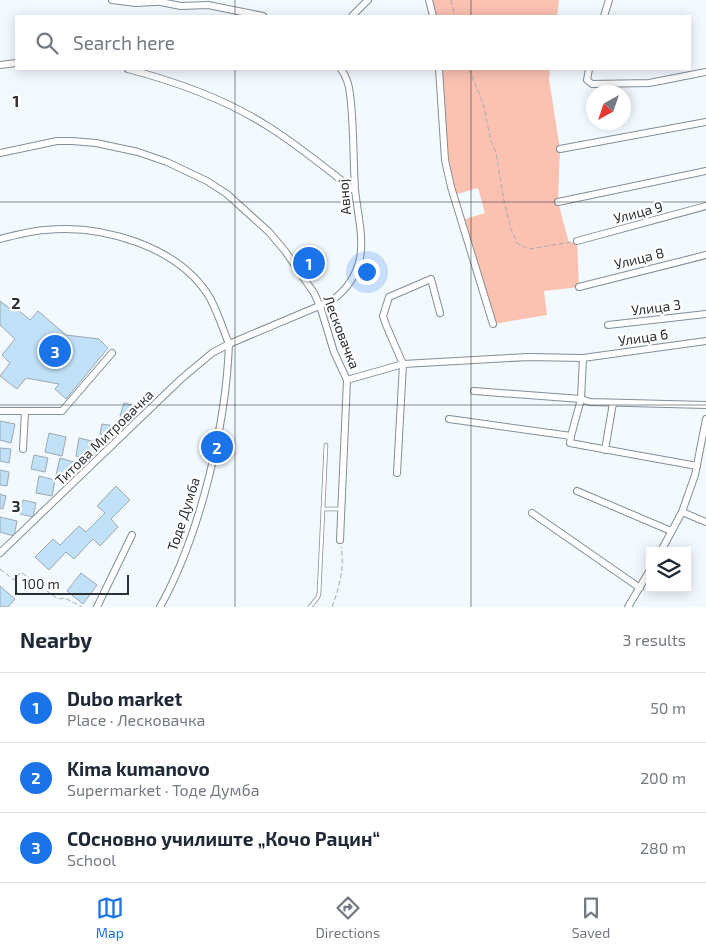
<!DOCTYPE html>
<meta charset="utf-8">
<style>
body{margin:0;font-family:"Exo 2",sans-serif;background:#f6f6f7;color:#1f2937}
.controls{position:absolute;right:15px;bottom:15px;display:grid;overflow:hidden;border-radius:0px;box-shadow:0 2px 12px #0003}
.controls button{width:45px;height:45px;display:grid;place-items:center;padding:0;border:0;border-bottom:1px solid #e0e1e3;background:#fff;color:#1f2937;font:25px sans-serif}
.compass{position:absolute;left:586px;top:85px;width:45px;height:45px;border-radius:50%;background:#fff;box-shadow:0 2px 12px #0003;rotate:220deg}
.scale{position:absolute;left:15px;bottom:12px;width:114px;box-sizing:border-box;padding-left:5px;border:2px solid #2c3034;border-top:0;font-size:14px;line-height:18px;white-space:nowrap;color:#2c3034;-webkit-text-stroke:4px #fff;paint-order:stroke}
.you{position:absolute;left:366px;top:271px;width:18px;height:18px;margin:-12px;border:4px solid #fff;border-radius:50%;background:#1a73e8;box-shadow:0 0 0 8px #1a73e833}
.badge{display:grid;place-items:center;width:32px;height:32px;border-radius:50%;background:#1a73e8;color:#fff;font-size:16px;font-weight:700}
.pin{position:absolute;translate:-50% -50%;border:2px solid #fff;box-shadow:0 1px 5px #0006}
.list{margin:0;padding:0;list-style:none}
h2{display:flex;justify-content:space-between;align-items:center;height:65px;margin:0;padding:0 20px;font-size:21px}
h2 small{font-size:16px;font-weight:400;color:#747a83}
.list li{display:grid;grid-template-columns:32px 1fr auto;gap:15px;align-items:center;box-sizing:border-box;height:70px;padding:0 20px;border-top:1px solid #e0e1e3}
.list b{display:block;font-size:19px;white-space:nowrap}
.list p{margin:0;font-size:16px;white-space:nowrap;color:#747a83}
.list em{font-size:16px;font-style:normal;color:#747a83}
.icon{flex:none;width:28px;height:28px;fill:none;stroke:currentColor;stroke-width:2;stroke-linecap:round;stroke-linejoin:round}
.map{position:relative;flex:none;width:706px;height:607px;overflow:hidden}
.search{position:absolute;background:#fff;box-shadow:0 2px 12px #0003;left:15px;right:15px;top:15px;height:55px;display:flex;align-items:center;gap:12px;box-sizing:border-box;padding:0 18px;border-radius:0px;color:#747a83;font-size:19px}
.sheet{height:275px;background:#fff}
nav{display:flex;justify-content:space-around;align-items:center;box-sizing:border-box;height:70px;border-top:1px solid #e0e1e3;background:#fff;font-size:14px;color:#747a83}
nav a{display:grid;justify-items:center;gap:2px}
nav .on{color:#1a73e8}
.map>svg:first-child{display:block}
.green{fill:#fbc2b2}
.building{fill:#c1e1f9;stroke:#9ca8b1}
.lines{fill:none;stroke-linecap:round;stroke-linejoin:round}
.lane-casing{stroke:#838e97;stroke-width:4.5}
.street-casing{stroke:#838e97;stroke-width:8}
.path{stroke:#a6acb1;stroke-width:1;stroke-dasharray:5 2.5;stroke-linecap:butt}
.lane{stroke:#fff;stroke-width:3}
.street{stroke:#fff;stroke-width:6}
.grid{fill:none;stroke:#2c3034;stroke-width:1;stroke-opacity:0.55}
.labels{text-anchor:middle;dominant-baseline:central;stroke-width:4.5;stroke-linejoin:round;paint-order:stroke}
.street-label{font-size:14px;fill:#2c3034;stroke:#fff}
.grid-label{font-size:16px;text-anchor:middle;font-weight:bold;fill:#2c3034;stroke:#fff;stroke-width:4.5;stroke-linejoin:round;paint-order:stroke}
</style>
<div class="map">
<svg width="706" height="607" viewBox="0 0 706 607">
<rect width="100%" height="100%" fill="#f2f9ff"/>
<!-- green -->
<g class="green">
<polygon points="433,0 559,0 557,16 436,16"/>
<polygon points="441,69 550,69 549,79 560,149 558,202 569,243 577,241 579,287 544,291 547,315 493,324 462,220 485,213 478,188 454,195 445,159"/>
</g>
<!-- building -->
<g class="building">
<polygon points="310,253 317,266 308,272 300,260"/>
<polygon points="0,301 13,311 16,308 30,320 38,311 66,335 99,339 108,348 66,399 55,389 59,384 26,378 17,389 0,376 10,363 2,355 15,339 0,325"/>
<polygon points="124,403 137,406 133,419 120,416"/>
<polygon points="0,421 15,424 11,443 0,440"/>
<polygon points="102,424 115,426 113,437 100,434"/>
<polygon points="49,433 66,437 62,456 45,452"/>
<polygon points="79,438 96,442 93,460 76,456"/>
<polygon points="0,448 11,449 9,463 0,461"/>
<polygon points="34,455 48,458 45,472 31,469"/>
<polygon points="60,458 74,462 70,479 56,475"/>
<polygon points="0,470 9,472 7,486 0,485"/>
<polygon points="39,476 55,480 52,496 36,493"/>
<polygon points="116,486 130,500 111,519 118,527 100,546 93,539 74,559 66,552 49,570 35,557 53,539 60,545 79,526 86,532 105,513 97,506"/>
<polygon points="0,494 6,496 3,509 0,508"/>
<polygon points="23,500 36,503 33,517 20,514"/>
<polygon points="0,517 17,521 14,536 0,532"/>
<polygon points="81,573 97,585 83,604 67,591"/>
<polygon points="0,586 15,599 8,607 0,607"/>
</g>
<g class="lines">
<!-- lane casing -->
<g class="lane-casing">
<g id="lane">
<polyline points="323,509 342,509"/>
<polyline points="310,607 318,597 319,593 326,445"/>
</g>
</g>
<!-- street casing -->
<g class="street-casing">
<g id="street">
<polyline points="112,0 136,3 155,2"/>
<polyline points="150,0 181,6 208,5 263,16"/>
<polyline points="429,0 433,16"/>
<polyline points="352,16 368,0"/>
<polyline points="604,16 609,0"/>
<polyline points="0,65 16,63"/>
<path d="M 128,69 C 177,82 226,99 269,127 C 299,146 327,169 355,191"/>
<polyline points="439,69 445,160 451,187 493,324"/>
<polyline points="589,69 587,80 592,84 649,83 706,72"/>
<polyline points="560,149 706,122"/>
<polyline points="0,153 57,141 72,141 96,143 138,152 167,162 207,181 227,194 269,232 285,251 314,293 320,306 334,352 347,380 340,540"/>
<polyline points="558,202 706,171"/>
<path d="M 0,239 C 15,235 30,231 45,230 C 102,224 179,246 210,298 C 218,313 223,329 229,344 L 212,353 L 181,379 L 0,553"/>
<polyline points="577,241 706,206"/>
<polyline points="579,287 706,255"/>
<polyline points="608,325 706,314"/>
<polyline points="347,380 403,364 528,357 583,358 706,341"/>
<polyline points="474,391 581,399 590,402 706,405"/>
<polyline points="0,411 62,411 112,353"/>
<polyline points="449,419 571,436 581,399 583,358"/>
<polyline points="571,436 570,443 697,466"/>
<polyline points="23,449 25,412"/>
<polyline points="605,450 613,403"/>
<polyline points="397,473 403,364 386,325 383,316 389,297 431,279 440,313"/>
<polyline points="577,491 671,531"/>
<polyline points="682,512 706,522"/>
<polyline points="532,513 640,588"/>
<polyline points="661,551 682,512 695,475 706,419"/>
<polyline points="97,607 132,535"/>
<path d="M 160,607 C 200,535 226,426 229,344 L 331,301 C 347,290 356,277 360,258 C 364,236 357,211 355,189 C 353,158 354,125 350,94 C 349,85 346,76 341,69"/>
<polyline points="628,607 650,570"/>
</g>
</g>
<!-- path -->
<g class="path">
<polyline points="451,0 455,16"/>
<polyline points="469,69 483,103 491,141 496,153 504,201 511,229 517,243 529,249 571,242"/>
<polyline points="0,569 14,580 21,572 58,599 65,598 82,607"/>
<path d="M 332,607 C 339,588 345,567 341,547"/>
</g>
<!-- lane -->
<use href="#lane" class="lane"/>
<!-- street -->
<use href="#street" class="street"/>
</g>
<!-- grid -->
<path class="grid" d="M 235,0 L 235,16M 471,0 L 471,16M 235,69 L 235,607M 471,69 L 471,607M 0,202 L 706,202M 0,405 L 706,405"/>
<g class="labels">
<!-- street labels -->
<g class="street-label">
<text transform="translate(344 197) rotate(-95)">Авној</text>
<text transform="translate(638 212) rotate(-15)">Улица 9</text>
<text transform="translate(639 258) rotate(-14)">Улица 8</text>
<text transform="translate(656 307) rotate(-7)">Улица 3</text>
<text transform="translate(342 332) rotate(69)">Лесковачка</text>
<text transform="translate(643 337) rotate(-8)">Улица 6</text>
<text transform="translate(104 437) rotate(-44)">Титова Митровачка</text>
<text transform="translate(183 514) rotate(-72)">Тоде Думба</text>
</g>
</g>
<g class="grid-label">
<text x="16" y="107">1</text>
<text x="16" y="309">2</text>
<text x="16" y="512">3</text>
</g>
</svg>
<div class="controls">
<button><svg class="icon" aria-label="layers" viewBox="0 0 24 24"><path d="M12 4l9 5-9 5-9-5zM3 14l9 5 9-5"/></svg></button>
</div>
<svg class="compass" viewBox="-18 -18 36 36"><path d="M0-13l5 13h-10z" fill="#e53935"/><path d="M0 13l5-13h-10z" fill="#747a83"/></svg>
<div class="scale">100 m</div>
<div class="you"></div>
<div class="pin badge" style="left:309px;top:263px">1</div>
<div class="pin badge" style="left:217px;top:447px">2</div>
<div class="pin badge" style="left:55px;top:351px">3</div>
<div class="search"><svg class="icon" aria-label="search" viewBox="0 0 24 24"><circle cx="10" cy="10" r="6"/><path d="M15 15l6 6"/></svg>Search here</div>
</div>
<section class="sheet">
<h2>Nearby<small>3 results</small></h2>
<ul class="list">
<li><span class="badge">1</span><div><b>Dubo market</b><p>Place · Лесковачка</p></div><em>50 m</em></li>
<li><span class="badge">2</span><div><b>Kima kumanovo</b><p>Supermarket · Тоде Думба</p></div><em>200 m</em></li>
<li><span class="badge">3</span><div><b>СОсновно училиште „Кочо Рацин“</b><p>School</p></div><em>280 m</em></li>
</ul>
</section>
<nav>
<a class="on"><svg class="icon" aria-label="map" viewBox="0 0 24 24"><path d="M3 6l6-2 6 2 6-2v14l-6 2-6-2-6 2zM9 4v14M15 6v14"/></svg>Map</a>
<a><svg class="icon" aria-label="directions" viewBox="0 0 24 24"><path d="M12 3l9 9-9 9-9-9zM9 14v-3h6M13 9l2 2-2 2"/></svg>Directions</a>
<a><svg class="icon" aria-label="saved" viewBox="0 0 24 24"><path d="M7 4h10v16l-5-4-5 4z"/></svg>Saved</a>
</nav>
